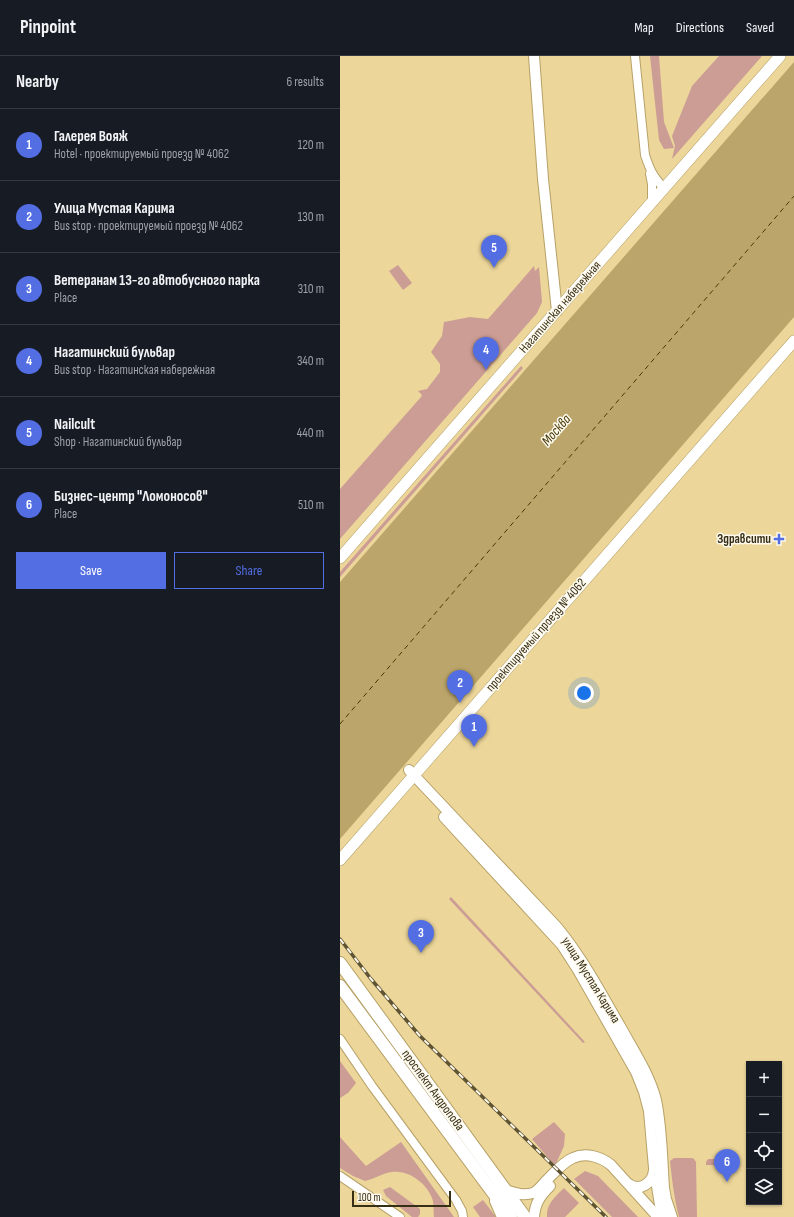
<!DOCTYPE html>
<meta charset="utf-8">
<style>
body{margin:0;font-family:"Sofia Sans Condensed",sans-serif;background:#242831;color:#f1f3f6}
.controls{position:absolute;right:12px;bottom:12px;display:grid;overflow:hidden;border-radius:0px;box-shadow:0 1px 3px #0004}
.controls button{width:36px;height:36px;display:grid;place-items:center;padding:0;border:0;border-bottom:1px solid #363941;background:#171b24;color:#f1f3f6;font:20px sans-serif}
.scale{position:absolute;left:12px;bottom:10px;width:99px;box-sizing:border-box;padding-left:4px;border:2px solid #362e15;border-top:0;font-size:11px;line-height:14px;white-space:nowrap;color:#362e15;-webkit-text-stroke:3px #fdf9ed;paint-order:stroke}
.you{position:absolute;left:244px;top:637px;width:14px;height:14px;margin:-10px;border:3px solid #fff;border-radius:50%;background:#1a73e8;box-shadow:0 0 0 6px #1a73e833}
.badge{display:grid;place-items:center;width:26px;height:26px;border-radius:50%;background:#536ee3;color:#fff;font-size:13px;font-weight:700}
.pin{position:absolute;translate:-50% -33px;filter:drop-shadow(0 1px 2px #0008)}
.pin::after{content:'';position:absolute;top:21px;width:14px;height:12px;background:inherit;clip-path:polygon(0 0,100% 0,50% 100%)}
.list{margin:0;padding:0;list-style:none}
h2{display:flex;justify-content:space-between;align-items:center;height:52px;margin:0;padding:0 16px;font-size:17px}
h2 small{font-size:13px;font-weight:400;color:#9ea1a6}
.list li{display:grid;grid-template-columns:26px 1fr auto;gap:12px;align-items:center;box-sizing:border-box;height:72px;padding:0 16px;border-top:1px solid #363941}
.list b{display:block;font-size:15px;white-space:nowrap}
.list p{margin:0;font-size:13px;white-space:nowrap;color:#9ea1a6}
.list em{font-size:13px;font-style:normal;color:#9ea1a6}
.actions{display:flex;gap:8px;padding:12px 16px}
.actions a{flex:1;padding:9px 0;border:1px solid #536ee3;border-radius:0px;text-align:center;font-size:14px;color:#536ee3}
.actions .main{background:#536ee3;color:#fff}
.icon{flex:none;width:22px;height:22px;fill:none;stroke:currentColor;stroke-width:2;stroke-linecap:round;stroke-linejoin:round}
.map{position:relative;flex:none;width:454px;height:1161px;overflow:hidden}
header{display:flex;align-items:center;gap:24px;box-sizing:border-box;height:56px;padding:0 20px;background:#171b24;border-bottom:1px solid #363941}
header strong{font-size:19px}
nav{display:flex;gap:22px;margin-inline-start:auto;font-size:14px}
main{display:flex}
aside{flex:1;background:#171b24}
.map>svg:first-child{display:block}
.green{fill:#cc9d95}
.water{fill:#bba56a}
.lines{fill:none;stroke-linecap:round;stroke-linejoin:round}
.ferry{stroke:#483907;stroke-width:1;stroke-dasharray:5 4;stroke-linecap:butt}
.minor-casing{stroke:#b6a167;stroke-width:10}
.tertiary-casing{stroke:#b6a167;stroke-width:12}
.secondary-casing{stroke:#b6a167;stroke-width:12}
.primary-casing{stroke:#b6a167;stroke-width:14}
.minor{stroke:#fff;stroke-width:8}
.tertiary{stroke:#fff;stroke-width:10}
.secondary{stroke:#fff;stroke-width:11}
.primary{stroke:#fff;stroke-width:12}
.rail-casing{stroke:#5e5332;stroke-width:3.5}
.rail{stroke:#fdf9ed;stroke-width:2;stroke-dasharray:6;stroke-linecap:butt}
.poi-dot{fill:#536ee3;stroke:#fdf9ed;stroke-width:1.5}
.labels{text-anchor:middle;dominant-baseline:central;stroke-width:3;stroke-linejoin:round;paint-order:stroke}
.street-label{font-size:13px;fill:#362e15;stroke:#fdf9ed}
.poi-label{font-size:13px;font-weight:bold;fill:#362e15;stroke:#fdf9ed;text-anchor:end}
.water-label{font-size:14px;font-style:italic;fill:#483907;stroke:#fdf9ed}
</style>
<header>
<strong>Pinpoint</strong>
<nav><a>Map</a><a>Directions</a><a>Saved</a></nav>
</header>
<main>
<aside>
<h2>Nearby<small>6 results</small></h2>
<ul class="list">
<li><span class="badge">1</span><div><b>Галерея Вояж</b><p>Hotel · проектируемый проезд № 4062</p></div><em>120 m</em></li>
<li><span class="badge">2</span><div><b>Улица Мустая Карима</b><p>Bus stop · проектируемый проезд № 4062</p></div><em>130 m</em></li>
<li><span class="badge">3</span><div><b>Ветеранам 13-го автобусного парка</b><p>Place</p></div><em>310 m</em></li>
<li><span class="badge">4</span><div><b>Нагатинский бульвар</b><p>Bus stop · Нагатинская набережная</p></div><em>340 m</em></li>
<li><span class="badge">5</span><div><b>Nailcult</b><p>Shop · Нагатинский бульвар</p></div><em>440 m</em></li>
<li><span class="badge">6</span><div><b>Бизнес-центр &quot;Ломоносов&quot;</b><p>Place</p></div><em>510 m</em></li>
</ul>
<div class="actions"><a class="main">Save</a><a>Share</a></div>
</aside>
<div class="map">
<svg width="454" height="1161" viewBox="0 0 454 1161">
<rect width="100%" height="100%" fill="#ecd69a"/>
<!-- green -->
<g class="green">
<polygon points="310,0 319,0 324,66 334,92 324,93 319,84"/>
<polygon points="379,0 422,0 332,103 335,90 332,80 352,30"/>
<polygon points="58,209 72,227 63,234 49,215"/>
<polygon points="194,210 195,215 199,211 202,246 197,257 0,483 0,433 81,341 82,339 78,335 87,333 100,316 100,308 91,296 102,280 104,266 130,261 148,263"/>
<polygon points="181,310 183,312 0,521 0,516"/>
<polygon points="111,841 245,986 243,987 109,843"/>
<polygon points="0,1005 16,1027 8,1037 0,1042"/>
<polygon points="214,1066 225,1078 224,1090 215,1110 192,1083"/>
<path d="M 0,1081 L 26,1110 L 61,1086 L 114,1161 L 94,1161 C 93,1156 94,1150 93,1145 C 89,1129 69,1113 52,1116 C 43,1117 34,1123 25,1125 L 13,1120 L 0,1112 Z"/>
<path d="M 334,1102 L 352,1102 L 354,1103 L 356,1106 L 357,1161 L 339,1161 C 334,1142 332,1124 330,1105 Z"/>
<polygon points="368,1103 396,1103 397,1106 397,1110 366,1109 366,1106"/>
<polygon points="245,1115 258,1120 298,1161 272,1161 234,1123"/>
<polygon points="50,1131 80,1153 80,1158 78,1161 72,1161 46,1140 43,1134"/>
<path d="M 224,1132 L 239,1147 L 225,1161 L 207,1161 C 206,1148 215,1141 224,1132 Z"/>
<polygon points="143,1144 156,1161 140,1161 133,1151"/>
</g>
<!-- water -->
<polygon class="water" points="454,6 454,261 0,783 0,526"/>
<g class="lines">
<!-- ferry -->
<polyline class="ferry" points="0,668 454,140"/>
<!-- minor casing -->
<g class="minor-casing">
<g id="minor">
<path d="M 295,0 L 305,99 C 310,114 313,121 324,132"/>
<polyline points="310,118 312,128 312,147"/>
<polyline points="0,983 32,1030 116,1144 122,1155 123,1161"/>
<polyline points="0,1120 60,1161"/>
</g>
</g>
<!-- tertiary casing -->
<g class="tertiary-casing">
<g id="tertiary">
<polyline points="194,0 203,123 217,255"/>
<path d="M 69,714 L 216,870 C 242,901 260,936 280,970 C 293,994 309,1017 316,1044 C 322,1073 322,1103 324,1132 L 326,1143 L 332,1161"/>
<polyline points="104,761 222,889 238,914 296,1016 304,1036 309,1055 314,1112 320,1149 324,1161"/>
<path d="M 289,1128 C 300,1136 313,1127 314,1114"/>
<path d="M 165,1134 C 175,1137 183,1140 193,1137 C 198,1135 203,1128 207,1124 C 214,1117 223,1106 233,1102 C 246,1096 261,1101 271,1109 L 318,1161"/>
<polyline points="155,1145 162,1161"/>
<path d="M 194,1161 C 195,1147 200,1140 210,1130"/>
</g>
</g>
<!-- secondary casing -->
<g class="secondary-casing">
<g id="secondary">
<polyline points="0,502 440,0"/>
<polyline points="0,804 454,285"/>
</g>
</g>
<!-- primary casing -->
<g class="primary-casing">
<g id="primary">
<polyline points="0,907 185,1161"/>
<polyline points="0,930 171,1161"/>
</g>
</g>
<!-- minor -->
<use href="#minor" class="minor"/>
<!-- tertiary -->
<use href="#tertiary" class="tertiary"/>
<!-- secondary -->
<use href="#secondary" class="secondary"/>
<!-- primary -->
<use href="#primary" class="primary"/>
<!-- rail casing -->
<g class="rail-casing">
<polyline id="rail" points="0,883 31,923 80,980 266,1161"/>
</g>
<!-- rail -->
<use href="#rail" class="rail"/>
</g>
<!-- markers -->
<path class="poi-dot" d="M437 477h4v4h4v4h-4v4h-4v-4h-4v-4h4z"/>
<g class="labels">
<!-- street labels -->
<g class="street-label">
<text transform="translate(220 251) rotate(-49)">Нагатинская набережная</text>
<text transform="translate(196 579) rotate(-49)">проектируемый проезд № 4062</text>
<text transform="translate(251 924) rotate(58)">улица Мустая Карима</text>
<text transform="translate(93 1034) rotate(54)">проспект Андропова</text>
</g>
<!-- poi labels -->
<g class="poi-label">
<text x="431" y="483">Здравсити</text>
</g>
<!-- water labels -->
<g class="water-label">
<text transform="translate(216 374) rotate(-49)">Москва</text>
</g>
</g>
</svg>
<div class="controls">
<button>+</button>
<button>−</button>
<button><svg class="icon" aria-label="locate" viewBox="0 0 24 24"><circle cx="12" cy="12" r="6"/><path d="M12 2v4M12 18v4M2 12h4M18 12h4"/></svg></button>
<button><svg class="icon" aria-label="layers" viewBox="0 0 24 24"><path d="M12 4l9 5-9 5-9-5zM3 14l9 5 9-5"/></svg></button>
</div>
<div class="scale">100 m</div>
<div class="you"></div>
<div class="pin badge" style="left:134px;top:691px">1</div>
<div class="pin badge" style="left:120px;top:647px">2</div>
<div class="pin badge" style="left:81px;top:897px">3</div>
<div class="pin badge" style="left:146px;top:314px">4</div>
<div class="pin badge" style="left:154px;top:212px">5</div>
<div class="pin badge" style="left:387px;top:1126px">6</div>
</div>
</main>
